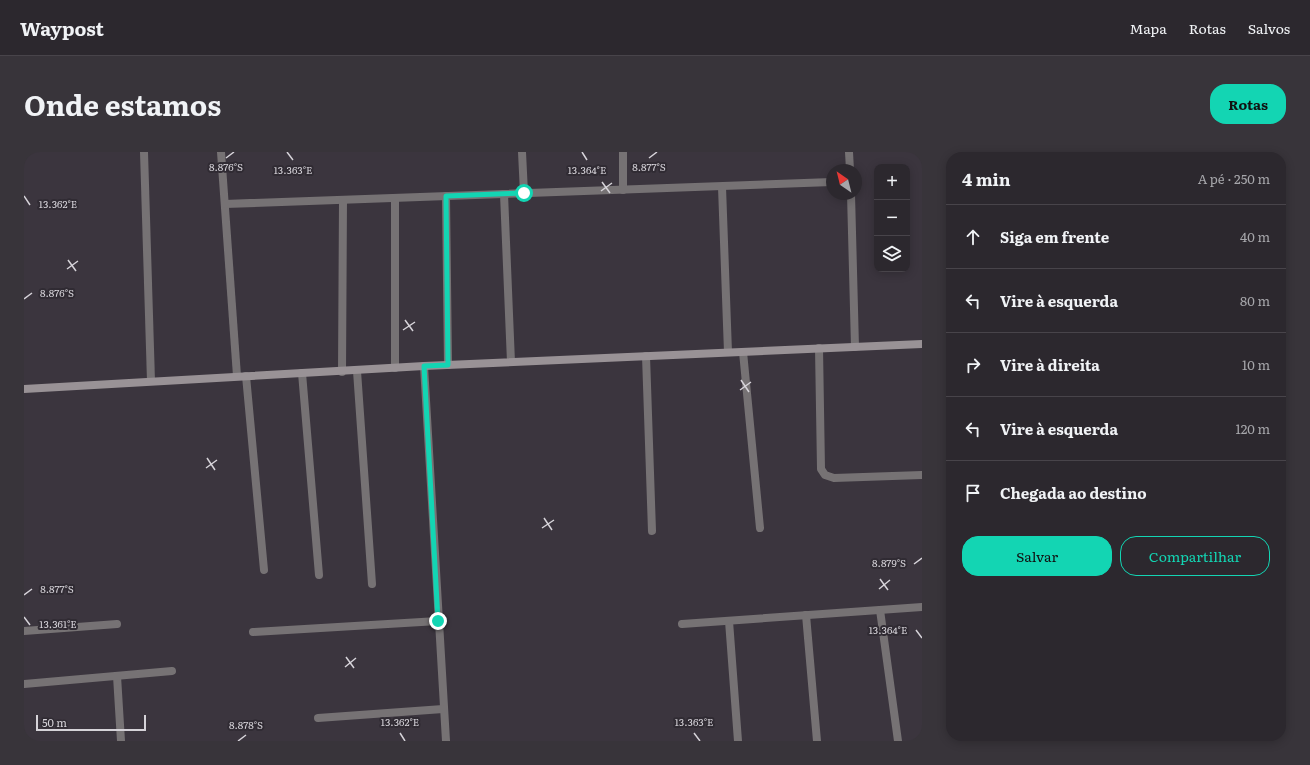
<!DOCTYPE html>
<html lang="pt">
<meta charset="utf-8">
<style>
body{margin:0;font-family:Literata,serif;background:#38343a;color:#f1f3f6}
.controls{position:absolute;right:12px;top:12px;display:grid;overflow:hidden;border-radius:8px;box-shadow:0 2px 10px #0003}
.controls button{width:36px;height:36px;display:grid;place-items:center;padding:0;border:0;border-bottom:1px solid #48444a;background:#2c282e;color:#f1f3f6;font:20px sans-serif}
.compass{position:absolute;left:802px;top:12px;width:36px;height:36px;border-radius:50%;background:#2c282e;box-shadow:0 2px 10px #0003;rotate:325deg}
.scale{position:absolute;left:12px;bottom:10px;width:110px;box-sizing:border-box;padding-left:4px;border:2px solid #d6d3d9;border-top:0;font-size:11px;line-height:14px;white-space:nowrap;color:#d6d3d9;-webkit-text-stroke:3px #302b33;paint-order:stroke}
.stop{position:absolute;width:12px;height:12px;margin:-9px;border:3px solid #13d5b3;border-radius:50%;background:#fff}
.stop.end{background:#13d5b3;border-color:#fff;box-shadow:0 1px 4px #0008}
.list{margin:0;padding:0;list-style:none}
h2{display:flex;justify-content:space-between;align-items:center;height:52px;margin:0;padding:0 16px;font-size:17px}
h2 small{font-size:13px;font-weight:400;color:#a6a6aa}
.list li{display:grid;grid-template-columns:26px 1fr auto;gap:12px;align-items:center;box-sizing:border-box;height:64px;padding:0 16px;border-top:1px solid #48444a}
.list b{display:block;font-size:15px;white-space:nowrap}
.list em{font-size:13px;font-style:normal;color:#a6a6aa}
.actions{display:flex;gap:8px;padding:12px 16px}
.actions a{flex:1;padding:9px 0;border:1px solid #13d5b3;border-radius:16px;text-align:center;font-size:14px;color:#13d5b3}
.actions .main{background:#13d5b3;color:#111}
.icon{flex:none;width:22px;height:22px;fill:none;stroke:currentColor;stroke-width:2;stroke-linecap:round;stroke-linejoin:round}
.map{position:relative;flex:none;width:898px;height:589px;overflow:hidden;border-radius:16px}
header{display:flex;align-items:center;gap:24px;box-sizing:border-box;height:56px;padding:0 20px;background:#2c282e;border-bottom:1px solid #48444a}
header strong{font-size:19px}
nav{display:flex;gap:22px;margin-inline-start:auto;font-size:14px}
.intro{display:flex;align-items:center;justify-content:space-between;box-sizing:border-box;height:96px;padding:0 24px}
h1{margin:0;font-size:28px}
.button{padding:10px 18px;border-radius:16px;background:#13d5b3;color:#111;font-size:14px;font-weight:700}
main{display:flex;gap:24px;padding:0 24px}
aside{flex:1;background:#2c282e;border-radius:16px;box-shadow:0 2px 10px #0003}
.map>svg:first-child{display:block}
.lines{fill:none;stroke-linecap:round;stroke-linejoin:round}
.street{stroke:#767274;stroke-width:8}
.secondary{stroke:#999296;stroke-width:8}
.route{stroke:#13d5b3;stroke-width:5}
.ticks{fill:none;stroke:#d6d3d9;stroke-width:1.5}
.ticks-label{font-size:10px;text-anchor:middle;fill:#d6d3d9;stroke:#302b33;stroke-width:4;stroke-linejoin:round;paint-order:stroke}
</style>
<header>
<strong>Waypost</strong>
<nav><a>Mapa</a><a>Rotas</a><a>Salvos</a></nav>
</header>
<div class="intro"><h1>Onde estamos</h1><a class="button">Rotas</a></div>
<main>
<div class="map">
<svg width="898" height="589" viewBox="0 0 898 589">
<rect width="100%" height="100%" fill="#3b353e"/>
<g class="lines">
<!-- street -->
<g class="street">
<polyline points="120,0 127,229"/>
<polyline points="197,0 213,224"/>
<polyline points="498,0 500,41"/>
<polyline points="599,0 599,38"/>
<polyline points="825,0 826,18"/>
<polyline points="698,35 704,200"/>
<polyline points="480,42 487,210"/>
<polyline points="827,42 831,195"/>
<polyline points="422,44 424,213"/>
<polyline points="201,52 808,30"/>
<polyline points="795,196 797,317 801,323 810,326 898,323"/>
<polyline points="719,200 736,376"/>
<polyline points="622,204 628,379"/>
<polyline points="400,214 422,589"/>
<polyline points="371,216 371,46"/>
<polyline points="333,219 348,432"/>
<polyline points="318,220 319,48"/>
<polyline points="278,221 295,423"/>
<polyline points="222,224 240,418"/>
<polyline points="856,458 874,589"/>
<polyline points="782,463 793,589"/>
<polyline points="705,469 714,589"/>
<polyline points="658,472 898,455"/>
<polyline points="0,479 93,472"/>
<polyline points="229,480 414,469"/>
<polyline points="93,524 97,589"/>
<polyline points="0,532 148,519"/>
<polyline points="294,566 419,557"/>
</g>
<!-- secondary -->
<polyline class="secondary" points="0,237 400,214 898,192"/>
</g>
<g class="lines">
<!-- route -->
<polyline class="route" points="414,469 400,214 424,213 422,44 500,41"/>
</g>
<!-- ticks -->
<path class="ticks" d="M 263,0 L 269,8M 558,0 L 563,8M 202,6 L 210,0M 625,6 L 633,0M 578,30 L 586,41M 577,39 L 588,31M 0,44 L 6,53M 44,108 L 52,119M 43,117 L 54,109M 0,147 L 8,141M 381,168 L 389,179M 379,178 L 391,170M 717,228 L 725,240M 716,238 L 727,230M 183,306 L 191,318M 182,316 L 193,308M 520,366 L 528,378M 518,376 L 530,368M 890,412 L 898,406M 856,427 L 864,438M 855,437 L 866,428M 0,443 L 8,437M 0,465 L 6,473M 892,478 L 898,486M 322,505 L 330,516M 321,515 L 332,506M 376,581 L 381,589M 670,581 L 676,589M 214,589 L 222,583"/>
<g class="ticks-label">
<text x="202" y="19">8.876°S</text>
<text x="625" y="19">8.877°S</text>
<text x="563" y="22">13.364°E</text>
<text x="269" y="22">13.363°E</text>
<text x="34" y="56">13.362°E</text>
<text x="33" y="145">8.876°S</text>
<text x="865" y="415">8.879°S</text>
<text x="33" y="441">8.877°S</text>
<text x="34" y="476">13.361°E</text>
<text x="864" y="482">13.364°E</text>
<text x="376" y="574">13.362°E</text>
<text x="670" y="574">13.363°E</text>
<text x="222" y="577">8.878°S</text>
</g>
</svg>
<div class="controls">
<button>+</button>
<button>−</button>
<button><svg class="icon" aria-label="layers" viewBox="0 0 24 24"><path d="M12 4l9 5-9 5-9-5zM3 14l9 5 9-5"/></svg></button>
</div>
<svg class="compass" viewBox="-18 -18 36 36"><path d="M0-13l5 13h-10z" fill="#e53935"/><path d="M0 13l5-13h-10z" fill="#a6a6aa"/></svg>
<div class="scale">50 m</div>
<div class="stop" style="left:500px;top:41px"></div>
<div class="stop end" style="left:414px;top:469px"></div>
</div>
<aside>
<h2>4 min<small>A pé · 250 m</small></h2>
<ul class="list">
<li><svg class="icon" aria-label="ahead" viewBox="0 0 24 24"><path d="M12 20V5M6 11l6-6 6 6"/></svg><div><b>Siga em frente</b></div><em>40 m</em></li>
<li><svg class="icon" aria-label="left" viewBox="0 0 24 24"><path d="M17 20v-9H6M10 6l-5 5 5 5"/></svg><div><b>Vire à esquerda</b></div><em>80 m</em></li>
<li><svg class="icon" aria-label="right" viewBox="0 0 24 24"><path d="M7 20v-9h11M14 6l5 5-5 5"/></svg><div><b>Vire à direita</b></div><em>10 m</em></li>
<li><svg class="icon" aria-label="left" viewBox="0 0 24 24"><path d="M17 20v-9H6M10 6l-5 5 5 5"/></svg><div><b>Vire à esquerda</b></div><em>120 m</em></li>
<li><svg class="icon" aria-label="arrive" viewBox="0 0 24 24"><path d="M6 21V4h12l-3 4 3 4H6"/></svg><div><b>Chegada ao destino</b></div></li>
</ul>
<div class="actions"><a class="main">Salvar</a><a>Compartilhar</a></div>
</aside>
</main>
